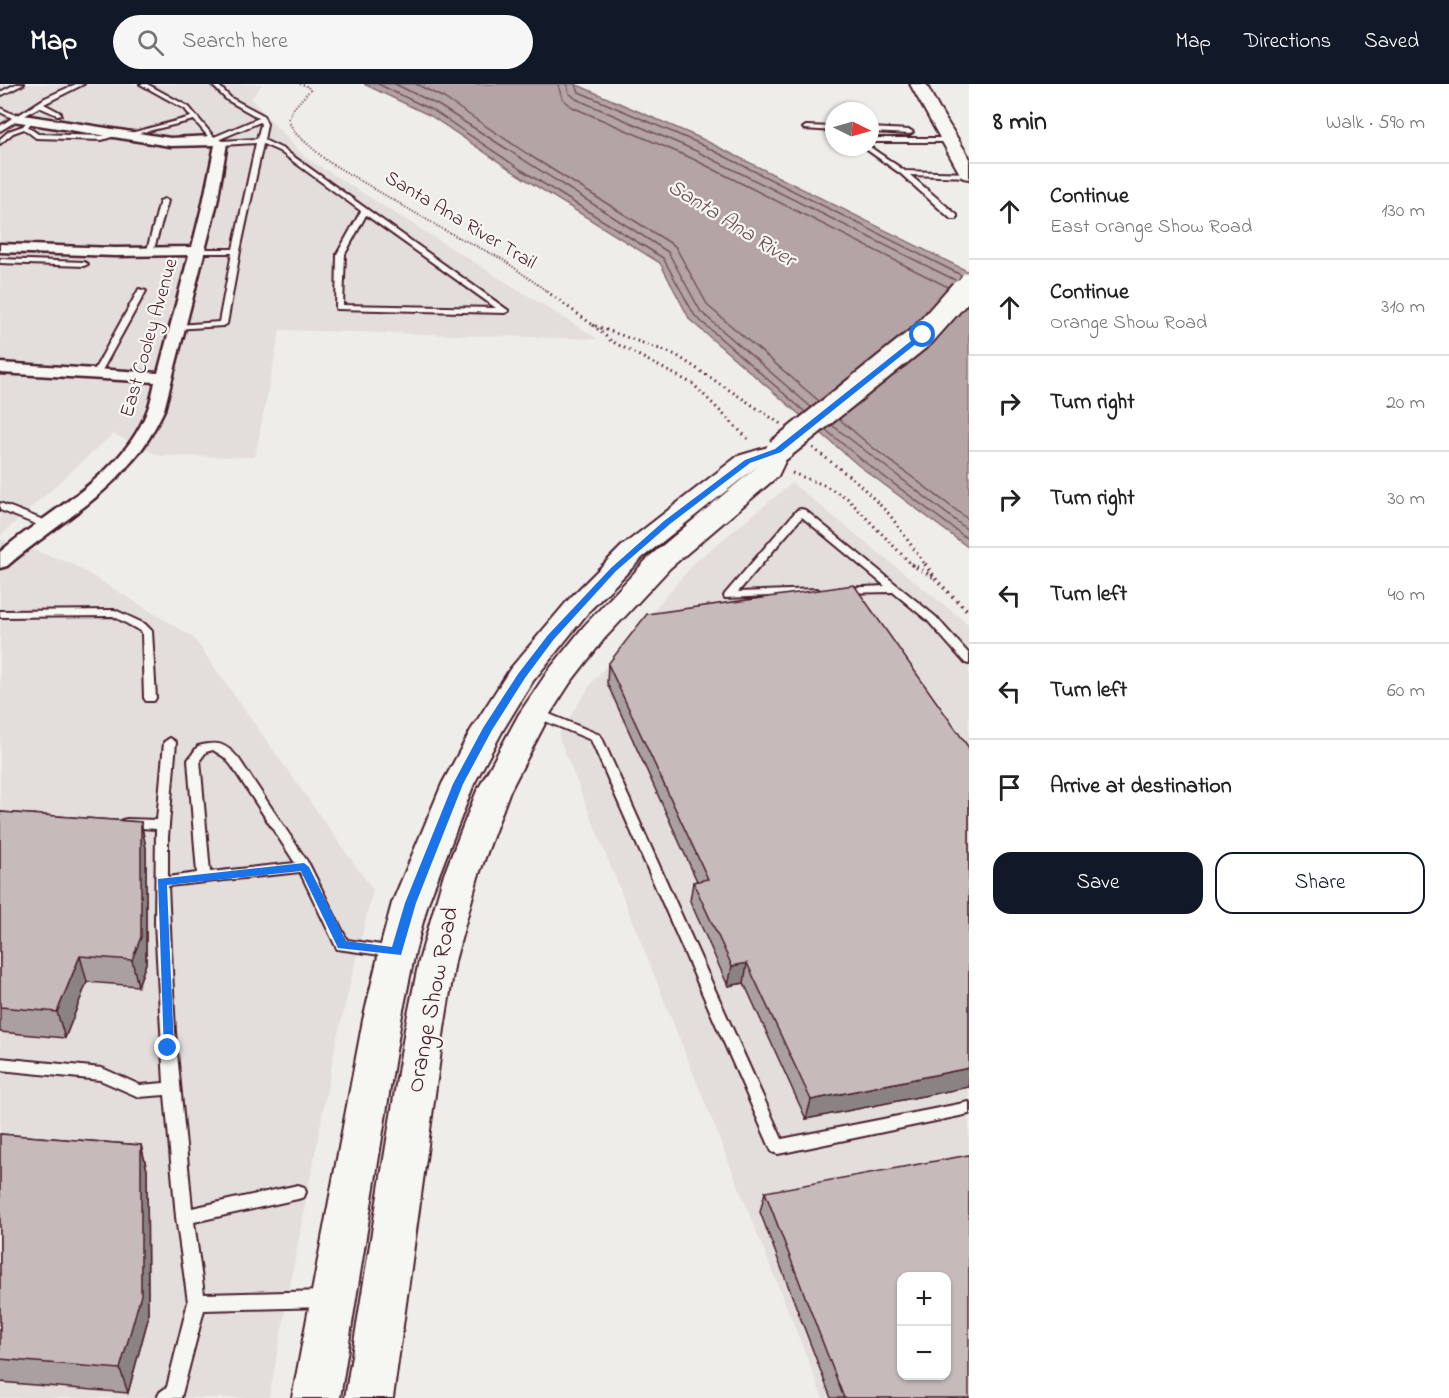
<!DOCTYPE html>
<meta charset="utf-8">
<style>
body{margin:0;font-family:"Indie Flower",sans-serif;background:#f6f6f6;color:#222}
.controls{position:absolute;right:18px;bottom:18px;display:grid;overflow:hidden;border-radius:12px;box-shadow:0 2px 4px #0004}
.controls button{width:54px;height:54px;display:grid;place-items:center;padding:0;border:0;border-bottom:2px solid #e0e0e0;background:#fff;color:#222;font:30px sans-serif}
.compass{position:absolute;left:825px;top:18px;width:54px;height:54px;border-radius:50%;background:#fff;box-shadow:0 2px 4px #0004;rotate:95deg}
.stop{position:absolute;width:18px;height:18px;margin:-14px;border:4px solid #1a73e8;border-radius:50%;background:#fff}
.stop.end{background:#1a73e8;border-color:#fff;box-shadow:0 2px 6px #0008}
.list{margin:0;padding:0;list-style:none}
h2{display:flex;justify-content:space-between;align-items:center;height:78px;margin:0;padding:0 24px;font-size:26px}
h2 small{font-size:20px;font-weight:400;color:#767676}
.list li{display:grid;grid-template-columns:39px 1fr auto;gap:18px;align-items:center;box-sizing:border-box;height:96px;padding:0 24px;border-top:2px solid #e0e0e0}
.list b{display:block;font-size:22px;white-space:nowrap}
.list p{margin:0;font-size:20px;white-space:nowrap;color:#767676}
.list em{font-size:20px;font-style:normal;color:#767676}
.actions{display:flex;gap:12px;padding:18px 24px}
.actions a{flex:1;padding:14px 0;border:2px solid #111827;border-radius:18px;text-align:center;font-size:21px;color:#111827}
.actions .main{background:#111827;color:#fff}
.icon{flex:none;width:33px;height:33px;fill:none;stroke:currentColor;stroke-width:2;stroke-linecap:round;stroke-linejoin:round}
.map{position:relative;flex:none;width:969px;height:1314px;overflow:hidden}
header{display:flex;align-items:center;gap:36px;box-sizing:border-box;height:84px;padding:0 30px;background:#111827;color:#fff}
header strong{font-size:28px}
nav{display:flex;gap:33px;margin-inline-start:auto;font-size:21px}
.search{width:420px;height:54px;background:#f6f6f6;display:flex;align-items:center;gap:15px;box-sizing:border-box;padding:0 21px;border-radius:33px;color:#767676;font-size:22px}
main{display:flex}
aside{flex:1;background:#fff}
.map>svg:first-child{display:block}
.built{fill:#e3dedc;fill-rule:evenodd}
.water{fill:#b4a4a5;stroke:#8a6f74;stroke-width:1.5}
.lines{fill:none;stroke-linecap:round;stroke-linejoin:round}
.shore{stroke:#74545c;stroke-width:1.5}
.service-casing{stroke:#4a1f2b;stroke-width:4}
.minor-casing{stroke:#4a1f2b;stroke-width:5}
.secondary-casing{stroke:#4a1f2b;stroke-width:4}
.path-far2{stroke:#4a1f2b;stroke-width:2;stroke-dasharray:1 2;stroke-linecap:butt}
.path-far1{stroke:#4a1f2b;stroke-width:3;stroke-dasharray:1.5 4;stroke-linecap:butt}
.path{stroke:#4a1f2b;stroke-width:4;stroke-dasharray:1.5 4.5;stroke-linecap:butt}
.service{fill:#f6f6f2;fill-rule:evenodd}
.minor{fill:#f6f6f2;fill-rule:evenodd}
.secondary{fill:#f6f6f2;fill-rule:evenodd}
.secondary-bridge-far1-casing{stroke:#4a1f2b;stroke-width:20;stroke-linecap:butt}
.secondary-bridge-casing{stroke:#4a1f2b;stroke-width:28;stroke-linecap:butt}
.secondary-bridge-far1{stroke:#f6f6f2;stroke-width:18}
.secondary-bridge{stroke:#f6f6f2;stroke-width:24}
.wall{fill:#aaa0a1;stroke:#4a1f2b;stroke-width:1.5}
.shaded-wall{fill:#8b8283;stroke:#4a1f2b;stroke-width:1.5}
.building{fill:#c6babb;stroke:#4a1f2b;stroke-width:1.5;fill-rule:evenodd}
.route{fill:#1a73e8}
.labels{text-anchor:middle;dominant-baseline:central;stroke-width:4.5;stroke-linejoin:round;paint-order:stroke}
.far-street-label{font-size:20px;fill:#4a1f2b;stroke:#f6f6f2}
.far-water-label{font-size:22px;font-style:italic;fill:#6f4e56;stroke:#f6f6f2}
.street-label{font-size:24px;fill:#4a1f2b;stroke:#f6f6f2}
</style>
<header>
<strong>Map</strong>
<div class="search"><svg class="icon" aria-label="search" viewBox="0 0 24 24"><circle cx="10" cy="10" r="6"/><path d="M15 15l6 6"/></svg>Search here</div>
<nav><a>Map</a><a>Directions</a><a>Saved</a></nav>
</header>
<main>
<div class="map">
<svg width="969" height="1314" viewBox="0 0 969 1314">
<rect width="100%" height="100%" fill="#efedea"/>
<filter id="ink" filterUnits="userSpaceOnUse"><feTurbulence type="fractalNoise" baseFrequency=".0167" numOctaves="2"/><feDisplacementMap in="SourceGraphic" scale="12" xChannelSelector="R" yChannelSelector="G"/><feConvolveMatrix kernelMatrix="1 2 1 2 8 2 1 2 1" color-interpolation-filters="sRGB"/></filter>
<g filter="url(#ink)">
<!-- built -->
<g class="built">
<polygon points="0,0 262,0 251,15 305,73 598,255 280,246 255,373 160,372 113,350 0,452"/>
<path d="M 792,399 L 969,541 L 969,1314 L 823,1314 L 558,651 L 593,597 L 695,478 ZM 902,1192 L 946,1192 L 946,1292 L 902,1292 Z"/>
<polygon points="0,455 71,479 193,553 373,806 336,958 269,1314 0,1314"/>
</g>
<!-- water -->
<polygon class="water" points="364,0 575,0 700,54 969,188 969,464 858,381 690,236 660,179 517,90 431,32"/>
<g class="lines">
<!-- shore -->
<g class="shore">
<polyline points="378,0 434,27 520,85 663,174 695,232 805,328"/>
<polyline points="395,0 438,21 668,168 701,228 811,323"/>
<polyline points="416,0 444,14 529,71 675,162 708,222 819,317"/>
<polyline points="558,0 562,14 572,23 691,74 948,203"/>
<polyline points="567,0 569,9 576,15 694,66 955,196"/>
<polyline points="575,0 579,8 698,59 961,191"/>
<polyline points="839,335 872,363 969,436"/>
<polyline points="832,341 969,447"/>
<polyline points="826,346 862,376 969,456"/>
</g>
<!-- service casing -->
<g class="service-casing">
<g id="service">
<polygon points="16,0 24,0 0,12 0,8"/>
<polygon points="76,0 84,0 44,20 61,29 61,31 57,31 39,23 0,47 0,42 12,34 0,28 0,24 17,32 45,14"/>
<path d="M 140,0 L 147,0 L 189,23 L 214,53 L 259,34 L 227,16 L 211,0 L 217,0 L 231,14 L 263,31 L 267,40 L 264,56 L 283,65 L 509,227 L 505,229 L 336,225 L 337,170 L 361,127 L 279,67 L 263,60 L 240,167 L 227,240 L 223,242 L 175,245 L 174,243 L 178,241 L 219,238 L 232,169 L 197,169 L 193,167 L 197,165 L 233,165 L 256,59 L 221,61 L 218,59 L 221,57 L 257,55 L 261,40 L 260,38 L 213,58 L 194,36 L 127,52 L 127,50 L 191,33 L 185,25 ZM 366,131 L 496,224 L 343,221 L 345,170 Z"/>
<polygon points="30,34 33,36 28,43 38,50 102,52 118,48 121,50 102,56 36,54 24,45 13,49 0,60 0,55 9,47 23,42"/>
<polygon points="806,42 834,43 834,47 804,45 803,44"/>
<polygon points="870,44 910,46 913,48 910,50 870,48"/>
<polygon points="870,54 950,54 953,56 950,58 870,58"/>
<polygon points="863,63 870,63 905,87 969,89 969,93 910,91 957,131 957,135 951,135 901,90"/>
<polygon points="164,115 168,117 153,168 146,170 160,117"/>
<polygon points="0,175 84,178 88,180 84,182 0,179"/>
<polygon points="139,205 146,207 100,290 93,292 92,290"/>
<polygon points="0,419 51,439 52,441 51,443 43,443 0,426"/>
<polygon points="801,425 805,426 936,533 969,570 969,580 965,579 928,537 893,508 837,509 836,507 837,505 841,504 885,502 802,433 738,508 817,505 822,508 821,510 725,514 724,512 725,510 797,426"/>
<polygon points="115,526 145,540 152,547 156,614 154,617 146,617 144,614 142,548 113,532 0,533 0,527"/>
<polygon points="537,625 600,651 602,654 782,1055 969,1018 969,1030 778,1070 772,1068 591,656 533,632 531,629 533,626"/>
<path d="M 170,654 L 176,658 L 168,753 L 168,793 L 197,789 L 188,676 L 198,662 C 218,657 225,659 239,675 L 309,780 L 347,856 L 395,863 L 400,864 L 402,868 L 400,872 L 395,873 L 337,865 L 300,788 L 168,802 L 175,948 L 192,1124 L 298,1101 L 304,1103 L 306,1108 L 304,1113 L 298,1115 L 194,1138 L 204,1210 L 326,1207 L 332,1209 L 335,1215 L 332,1221 L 326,1223 L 204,1226 L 181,1314 L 157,1314 L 160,1308 L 167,1303 L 188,1218 L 176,1133 L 165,1011 L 139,1013 L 100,996 L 0,986 L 0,974 L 102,984 L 140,1001 L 164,999 L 155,839 L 156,745 L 127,743 L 122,742 L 121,739 L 122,736 L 127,735 L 157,736 L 164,658 ZM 213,666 L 224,673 L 231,681 L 295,779 L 210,788 L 200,676 L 206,668 Z"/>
</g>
</g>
<!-- minor casing -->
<g class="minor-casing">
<path id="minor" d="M 17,30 L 170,54 L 213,52 L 227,59 L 217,119 L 164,326 C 155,344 146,362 132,377 C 98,419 47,447 7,482 L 0,484 L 0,468 C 50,425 124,391 148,325 C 151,317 153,307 155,298 L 0,289 L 0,279 L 158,289 L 189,171 L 115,172 L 0,168 L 0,160 L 115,164 L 192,163 L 203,119 L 215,61 L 170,62 L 13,37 L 13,31 Z"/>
</g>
<!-- secondary casing -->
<g class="secondary-casing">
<g id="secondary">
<polygon points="910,0 926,0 938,23 969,73 969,95 963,94 960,90"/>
<polygon points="778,360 787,362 790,367 778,392 670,484 604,555 570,599 550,630 509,709 478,793 455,877 444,945 393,1314 345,1314 405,945 419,877 443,793 476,709 519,630 548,587 584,542 650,472 759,381 642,474 590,526 533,597 503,646 474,700 428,819 415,868 401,936 340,1314 292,1314 363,936 379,868 392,819 442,700 471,646 510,585 570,514 622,462 738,372"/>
</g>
</g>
<!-- path-far2 -->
<polyline class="path-far2" points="300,0 307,2 310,6 292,26 288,36 295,49 327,77 446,147 502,175 548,208"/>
<!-- path-far1 -->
<g class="path-far1">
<polyline points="546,207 593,241 676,271 781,340"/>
<polyline points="593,241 611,257 693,300 749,356"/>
<polyline points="813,364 857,398 890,431 926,482"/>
<polyline points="792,389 824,401 847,414 913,482"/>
</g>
<!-- path -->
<g class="path">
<polyline points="911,480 935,494"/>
<polyline points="925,480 938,498 969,528"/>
</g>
<!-- service -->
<use href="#service" class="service"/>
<!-- minor -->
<use href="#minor" class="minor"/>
<!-- secondary -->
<use href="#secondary" class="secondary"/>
<!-- secondary-bridge-far1 casing -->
<g class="secondary-bridge-far1-casing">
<polyline id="secondary-bridge-far1" points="961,208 969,197"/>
</g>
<!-- secondary-bridge casing -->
<g class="secondary-bridge-casing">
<polyline id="secondary-bridge" points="778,367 923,251 962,207"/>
</g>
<!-- secondary-bridge-far1 -->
<use href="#secondary-bridge-far1" class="secondary-bridge-far1"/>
<!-- secondary-bridge -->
<use href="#secondary-bridge" class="secondary-bridge"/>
</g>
<!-- wall -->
<g class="wall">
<polygon points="608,580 969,664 969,1003 806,1035 744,899 728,902 690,817 693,798 697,797 607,599"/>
<polygon points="0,728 141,738 146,764 146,879 138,902 87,898 65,954 0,948"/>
<polygon points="0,1050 141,1061 147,1086 148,1235 128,1309 0,1298"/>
<polygon points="765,1108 969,1314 831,1314 760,1128"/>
</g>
<!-- shaded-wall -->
<g class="shaded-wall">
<polygon points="141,738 146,764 146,879 138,902 132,876"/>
<polygon points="80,872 87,898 65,954 57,928"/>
<polygon points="747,879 744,899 728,902 732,882"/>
<polygon points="969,984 969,1003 806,1035 811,1016"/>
<polygon points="141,1061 147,1086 148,1235 128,1309 120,1285"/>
</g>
<!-- building -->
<g class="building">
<polygon points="854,501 969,664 969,984 811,1016 747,879 732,882 693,798 708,795 608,580 647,530"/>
<polygon points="0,728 141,738 141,853 132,876 80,872 57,928 0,923"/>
<polygon points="0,1050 141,1061 141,1211 120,1285 0,1275"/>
<path d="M 969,1071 L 969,1314 L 844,1314 L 765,1108 ZM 902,1192 L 946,1192 L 946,1292 L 902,1292 Z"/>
</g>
</g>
<!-- route -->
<polygon class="route" points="921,249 927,251 781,368 750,379 670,440 616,487 554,555 525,594 492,646 463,700 416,819 401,871 338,864 301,787 167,801 174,964 173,968 164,968 158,795 304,779 309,783 346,857 392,863 405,819 453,700 483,644 518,590 548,551 611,484 664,437 745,376 775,365"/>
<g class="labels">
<!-- far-street labels -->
<g class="far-street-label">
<text transform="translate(460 137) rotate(31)">Santa Ana River Trail</text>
<text transform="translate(150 254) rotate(-74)">East Cooley Avenue</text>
</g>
<!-- far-water labels -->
<g class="far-water-label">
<text transform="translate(731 140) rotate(32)">Santa Ana River</text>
</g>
<!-- street labels -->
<g class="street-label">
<text transform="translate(434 916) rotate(-79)">Orange Show Road</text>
</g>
</g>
</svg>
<div class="controls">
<button>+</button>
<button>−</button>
</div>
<svg class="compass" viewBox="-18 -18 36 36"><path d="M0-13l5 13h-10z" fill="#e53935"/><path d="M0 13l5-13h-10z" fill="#767676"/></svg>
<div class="stop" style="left:923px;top:251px"></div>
<div class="stop end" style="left:168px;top:964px"></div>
</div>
<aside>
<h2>8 min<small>Walk · 590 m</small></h2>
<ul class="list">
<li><svg class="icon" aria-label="ahead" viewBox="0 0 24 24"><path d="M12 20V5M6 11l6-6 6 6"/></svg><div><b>Continue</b><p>East Orange Show Road</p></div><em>130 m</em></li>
<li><svg class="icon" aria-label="ahead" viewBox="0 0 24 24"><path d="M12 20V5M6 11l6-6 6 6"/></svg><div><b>Continue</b><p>Orange Show Road</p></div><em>310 m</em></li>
<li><svg class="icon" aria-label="right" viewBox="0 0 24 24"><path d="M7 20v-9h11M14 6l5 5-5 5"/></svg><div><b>Turn right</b></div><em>20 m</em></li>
<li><svg class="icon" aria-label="right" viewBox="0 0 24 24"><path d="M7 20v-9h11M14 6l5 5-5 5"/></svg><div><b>Turn right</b></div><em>30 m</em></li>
<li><svg class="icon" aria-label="left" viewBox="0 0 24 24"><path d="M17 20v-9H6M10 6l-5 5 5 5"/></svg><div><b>Turn left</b></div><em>40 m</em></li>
<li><svg class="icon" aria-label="left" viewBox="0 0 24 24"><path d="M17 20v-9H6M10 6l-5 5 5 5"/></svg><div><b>Turn left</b></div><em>60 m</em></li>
<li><svg class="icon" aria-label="arrive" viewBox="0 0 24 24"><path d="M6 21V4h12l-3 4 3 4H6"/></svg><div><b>Arrive at destination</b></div></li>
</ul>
<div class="actions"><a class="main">Save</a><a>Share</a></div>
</aside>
</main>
